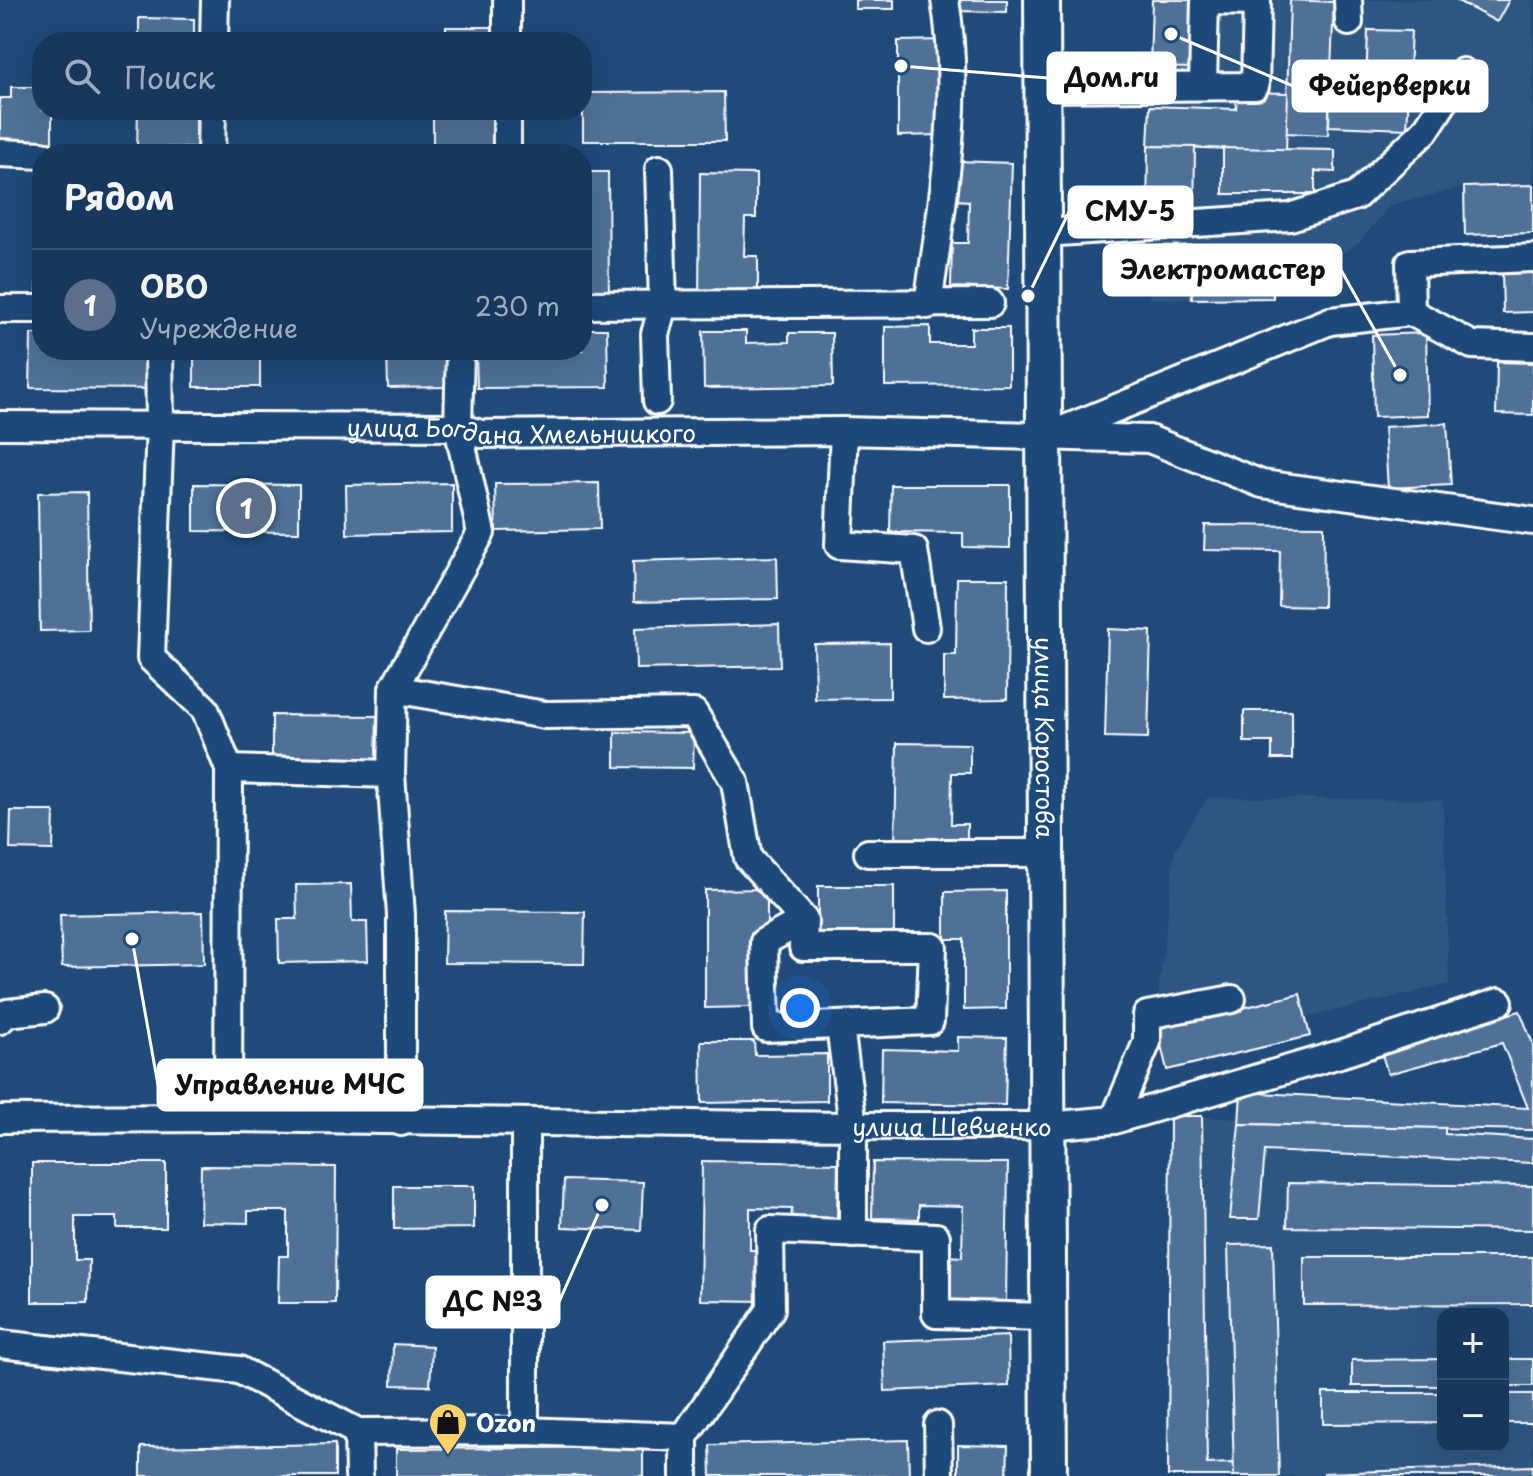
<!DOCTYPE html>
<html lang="ru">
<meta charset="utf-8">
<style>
body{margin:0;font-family:"Playpen Sans",sans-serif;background:#203f62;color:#f1f3f6}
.controls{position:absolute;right:24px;bottom:24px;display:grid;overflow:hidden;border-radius:16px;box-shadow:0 8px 32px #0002}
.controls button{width:72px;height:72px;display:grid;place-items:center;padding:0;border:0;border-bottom:2px solid #365272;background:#17385c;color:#f1f3f6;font:40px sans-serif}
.you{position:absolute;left:800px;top:1008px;width:28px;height:28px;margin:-20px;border:6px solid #fff;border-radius:50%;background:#1a73e8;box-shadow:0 0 0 12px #1a73e833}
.badge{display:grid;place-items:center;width:52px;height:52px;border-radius:50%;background:#ffd166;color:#fff;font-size:26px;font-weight:700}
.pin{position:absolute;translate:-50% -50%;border:4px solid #fff;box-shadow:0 2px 8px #0006}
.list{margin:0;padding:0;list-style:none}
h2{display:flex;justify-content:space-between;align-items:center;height:104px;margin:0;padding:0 32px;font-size:34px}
h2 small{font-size:26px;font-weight:400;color:#9eacbb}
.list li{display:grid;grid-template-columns:52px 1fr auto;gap:24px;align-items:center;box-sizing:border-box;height:112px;padding:0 32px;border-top:2px solid #365272}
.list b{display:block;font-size:30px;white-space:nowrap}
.list p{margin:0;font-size:26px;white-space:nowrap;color:#9eacbb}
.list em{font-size:26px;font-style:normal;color:#9eacbb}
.icon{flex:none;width:44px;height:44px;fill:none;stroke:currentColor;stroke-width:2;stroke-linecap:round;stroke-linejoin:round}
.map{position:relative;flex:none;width:1533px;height:1476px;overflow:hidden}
.search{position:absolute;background:#17385c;box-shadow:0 8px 32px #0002;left:32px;top:32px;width:560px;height:88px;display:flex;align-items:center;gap:20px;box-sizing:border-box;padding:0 28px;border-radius:32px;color:#9eacbb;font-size:30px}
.panel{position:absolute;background:#17385c;box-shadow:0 8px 32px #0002;left:32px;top:144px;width:560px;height:216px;border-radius:32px}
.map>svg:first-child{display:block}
.built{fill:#2e5683;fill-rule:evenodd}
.building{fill:#507197;stroke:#fff;stroke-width:2}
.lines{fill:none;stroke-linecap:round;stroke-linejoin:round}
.minor-casing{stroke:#fff;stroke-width:32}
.major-casing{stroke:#fff;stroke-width:40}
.minor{stroke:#1f4a7a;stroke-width:26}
.major{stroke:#1f4a7a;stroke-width:34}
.labels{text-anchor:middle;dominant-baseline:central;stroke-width:7;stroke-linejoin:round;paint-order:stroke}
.street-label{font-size:24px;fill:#fff;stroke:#1f4a7a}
.poi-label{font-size:24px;font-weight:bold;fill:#fff;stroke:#1f4a7a;text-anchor:start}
.leader{fill:none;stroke:#fff;stroke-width:3}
.callout-dot{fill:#fff;stroke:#1f4a7a;stroke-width:3}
.callout{fill:#fff;stroke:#fff;stroke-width:3}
.callout-label{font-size:26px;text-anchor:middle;font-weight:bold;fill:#111}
</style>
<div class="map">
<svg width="1533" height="1476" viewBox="0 0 1533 1476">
<rect width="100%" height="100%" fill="#1f4a7a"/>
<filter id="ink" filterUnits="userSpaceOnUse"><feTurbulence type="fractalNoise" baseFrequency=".0125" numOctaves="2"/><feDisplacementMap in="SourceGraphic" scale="16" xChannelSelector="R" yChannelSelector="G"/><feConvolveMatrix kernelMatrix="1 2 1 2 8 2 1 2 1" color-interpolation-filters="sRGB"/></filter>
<g filter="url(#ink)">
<!-- built -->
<g class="built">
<polygon points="1152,0 1533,0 1533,185 1464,187 1390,205 1360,242 1273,298 1149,299 1147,221"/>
<polygon points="1208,797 1443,800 1449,984 1305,1018 1248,1007 1243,986 1158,998 1175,849"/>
<path d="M 1170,1116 L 1533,1130 L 1533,1476 L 1168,1476 ZM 1443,1314 L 1503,1314 L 1503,1446 L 1443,1446 Z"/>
</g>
<!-- building -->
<g class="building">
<rect x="855" y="0" width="39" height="9"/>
<polygon points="953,0 1007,0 1007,12 952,11"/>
<polygon points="1152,0 1192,0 1191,68 1150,67"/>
<polygon points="1290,0 1334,2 1328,135 1286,133"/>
<polygon points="1456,0 1509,0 1497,22"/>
<polygon points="139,18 194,19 194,42 139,42"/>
<rect x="446" y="27" width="46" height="15"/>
<polygon points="1368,30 1411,31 1409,71 1425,71 1424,93 1409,92 1407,129 1329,126 1330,85 1366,87"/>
<polygon points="942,40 942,135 898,136 898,41"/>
<polygon points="11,87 42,87 42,110 52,110 52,145 0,144 0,98 11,98"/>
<polygon points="724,92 725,141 583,141 583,93"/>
<polygon points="1237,92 1288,93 1286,151 1148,146 1150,106 1236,109"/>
<polygon points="138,110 196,110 196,148 137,147"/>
<polygon points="492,110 492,153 433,153 433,111"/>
<polygon points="1148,146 1195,147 1194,221 1147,221"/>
<polygon points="1223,148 1335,150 1335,172 1315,171 1315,194 1223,194"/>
<polygon points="957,161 1012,163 1008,289 951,287 952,243 968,243 969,201 955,200"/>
<polygon points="38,167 42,167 42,302 37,302"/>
<polygon points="582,172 608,172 609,296 582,296"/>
<polygon points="700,173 756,174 756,218 745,218 744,256 758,256 758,302 699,302"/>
<polygon points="1533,185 1533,233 1465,235 1464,187"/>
<polygon points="1226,245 1226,266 1273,265 1273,298 1192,299 1191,281 1148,282 1148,246"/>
<polygon points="1533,271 1533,312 1503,313 1502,272"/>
<polygon points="930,326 930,344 971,344 971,328 1009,328 1009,385 885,386 885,327"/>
<polygon points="582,329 607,329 608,387 477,388 476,350 582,350"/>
<polygon points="703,331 746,331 746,343 789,342 789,333 832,333 833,386 704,388"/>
<polygon points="1426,333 1428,415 1374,417 1372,335"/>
<polygon points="31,334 42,334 42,350 157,350 157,389 30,388"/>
<rect x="194" y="350" width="66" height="37"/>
<polygon points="387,350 449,350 450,387 388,388"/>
<polygon points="1497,362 1533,363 1533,415 1496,414"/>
<polygon points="1447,423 1451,485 1388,488 1384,427"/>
<polygon points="452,483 452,532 347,534 346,485"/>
<polygon points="599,483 600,529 496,531 495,484"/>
<polygon points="194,484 299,485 299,532 194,531"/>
<polygon points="891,485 1010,485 1010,548 963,547 963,533 890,532"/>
<polygon points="87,492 89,630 40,631 38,493"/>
<polygon points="1205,525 1324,526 1323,607 1279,606 1280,551 1204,550"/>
<polygon points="777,557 778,599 634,602 633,561"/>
<polygon points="957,578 1008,578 1007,699 944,700 944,655 956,655"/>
<polygon points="779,624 780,666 636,669 635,628"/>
<polygon points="1108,629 1151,631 1148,738 1105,737"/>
<polygon points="890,643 890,698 815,699 814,644"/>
<polygon points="1244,711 1292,711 1292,759 1272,759 1272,742 1244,742"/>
<polygon points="272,715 377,716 376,766 272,765"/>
<polygon points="615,732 694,733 693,768 615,767"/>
<polygon points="897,743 970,744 970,773 952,773 951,824 967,824 967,849 895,848"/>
<polygon points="11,811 54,811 53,850 10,849"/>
<polygon points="351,884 352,922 367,922 368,961 279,963 278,919 297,919 296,885"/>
<rect x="818" y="886" width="76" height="57"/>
<polygon points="767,889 767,935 751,936 751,1007 705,1008 705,890"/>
<polygon points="1006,891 1006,1009 964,1010 964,939 945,939 945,892"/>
<polygon points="445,911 585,912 584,964 444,963"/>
<polygon points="203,912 204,964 62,967 60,915"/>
<polygon points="1300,994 1310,1036 1167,1070 1157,1029"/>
<polygon points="1520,1011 1533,1044 1533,1130 1239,1124 1241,1092 1528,1108 1502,1043 1388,1074 1381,1051"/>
<polygon points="958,1037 1007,1038 1005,1105 881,1103 882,1049 958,1051"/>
<polygon points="701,1041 754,1041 755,1055 827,1054 827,1101 702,1103"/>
<polygon points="1170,1116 1202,1116 1207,1464 1234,1463 1234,1476 1168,1476"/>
<polygon points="1239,1124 1445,1128 1445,1134 1533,1139 1533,1163 1265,1151 1259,1219 1230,1219"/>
<polygon points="702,1161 838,1163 837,1221 791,1220 792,1209 750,1208 750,1250 764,1250 763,1301 700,1300"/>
<polygon points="873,1162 1008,1163 1006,1301 947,1301 947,1256 962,1257 963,1206 919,1205 919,1219 872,1218"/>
<polygon points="32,1163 166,1163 166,1228 117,1228 117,1217 75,1217 75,1260 89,1260 88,1302 32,1302"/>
<polygon points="201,1166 336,1167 335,1303 278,1303 279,1256 288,1256 288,1211 248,1211 248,1223 200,1222"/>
<polygon points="564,1180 643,1182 641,1230 562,1227"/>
<polygon points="1288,1183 1533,1186 1533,1230 1287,1227"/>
<polygon points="394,1186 474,1186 474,1228 394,1229"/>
<polygon points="1273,1244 1279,1476 1234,1476 1228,1245"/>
<polygon points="1304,1257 1533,1257 1533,1304 1304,1305"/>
<polygon points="1008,1336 1009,1386 885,1391 883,1341"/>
<polygon points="393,1344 432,1346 430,1386 392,1385"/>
<polygon points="1443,1359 1443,1386 1352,1386 1352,1360"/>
<rect x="1503" y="1359" width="30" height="27"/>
<polygon points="1323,1393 1443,1393 1443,1423 1323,1424"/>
<rect x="1503" y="1394" width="30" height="29"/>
<polygon points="908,1440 909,1476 711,1476 710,1445"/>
<polygon points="335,1444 335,1476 141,1476 141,1447"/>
<polygon points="958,1445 1008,1446 1007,1476 958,1476"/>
<polygon points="643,1447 643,1476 396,1476 396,1449"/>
<polygon points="1533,1466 1533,1476 1324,1476 1324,1473"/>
</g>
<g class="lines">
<!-- minor casing -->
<g class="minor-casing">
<g id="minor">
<polyline points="1348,0 1349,22"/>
<polyline points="214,42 215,0"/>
<polyline points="507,42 507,0"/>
<polyline points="1042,88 1255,86 1257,2 1205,1 1203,85"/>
<polyline points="0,153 42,155"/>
<polyline points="211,154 212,110"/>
<polyline points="507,154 507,110"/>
<polyline points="1043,233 1290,217 1356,196 1425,131 1463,72"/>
<polyline points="582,305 990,303"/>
<path d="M 928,305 C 942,204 962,101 945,0"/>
<polyline points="0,309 42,309"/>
<polyline points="1411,312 1472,345 1533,347"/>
<polyline points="159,350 160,425 151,658 205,709 229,769 228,1118"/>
<polyline points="657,401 655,334 663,305 659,169"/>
<path id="s1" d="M 0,425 L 458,427 L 481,434 L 844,431 L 1149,439 L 1262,484 L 1533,521"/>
<polyline points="844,431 839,545 914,550 926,628"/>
<polyline points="1055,433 1330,321 1411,312 1410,263 1533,258"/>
<polyline points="393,689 545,715 694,713 735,782 748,858 804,920 803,947 933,947 930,1021 766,1028 764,942 804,920"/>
<polyline points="229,769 391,774"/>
<polyline points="868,853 1046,853"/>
<polyline points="0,1020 7,1013 45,1009"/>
<polyline points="840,1026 853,1126 853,1234"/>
<path id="s2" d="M 0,1119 L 228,1118 L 853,1126 L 1047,1126 L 1114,1120 L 1340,1054 L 1499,1002"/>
<polyline points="1114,1120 1147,1042 1147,1015 1232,999"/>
<polyline points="401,1122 401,915 391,774 393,689 481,533 458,427 460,350"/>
<polyline points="525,1122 525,1431"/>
<polyline points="0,1344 239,1370 358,1432 359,1476"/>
<polyline points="938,1425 939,1476"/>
<polyline points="358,1432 525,1431 684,1437"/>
<polyline points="684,1476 684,1437 771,1309 770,1230 936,1237 936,1314 1048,1317"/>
</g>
</g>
<!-- major casing -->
<g class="major-casing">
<g id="major">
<path id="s3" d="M 1042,0 L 1049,1476"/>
</g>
</g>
<!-- minor -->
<use href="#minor" class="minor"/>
<!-- major -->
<use href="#major" class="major"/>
</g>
</g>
<!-- icons -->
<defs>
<g id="shop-pin" transform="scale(2)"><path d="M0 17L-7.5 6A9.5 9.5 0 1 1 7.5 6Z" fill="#ffd166" stroke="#1f4a7a"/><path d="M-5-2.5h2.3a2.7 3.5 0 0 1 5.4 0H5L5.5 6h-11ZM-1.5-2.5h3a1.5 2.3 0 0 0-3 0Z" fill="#111"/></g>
</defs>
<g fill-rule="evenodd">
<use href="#shop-pin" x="448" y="1422"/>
</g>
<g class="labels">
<!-- street labels -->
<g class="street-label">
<text stroke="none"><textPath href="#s1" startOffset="522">улица Богдана Хмельницкого</textPath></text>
<text stroke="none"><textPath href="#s3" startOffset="738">улица Коростова</textPath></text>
<text stroke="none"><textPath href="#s2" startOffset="952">улица Шевченко</textPath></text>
</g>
<!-- poi labels -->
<g class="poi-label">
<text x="476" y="1422">Ozon</text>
</g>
</g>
<!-- callouts -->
<path class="leader" d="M901 66L1048 78M1171 34L1293 86M1028 296L1069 212M1400 375L1341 270M132 939L158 1085M602 1205L559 1302"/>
<g class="callout-dot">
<circle cx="901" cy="66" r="8"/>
<circle cx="1171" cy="34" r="8"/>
<circle cx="1028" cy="296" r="8"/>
<circle cx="1400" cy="375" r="8"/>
<circle cx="132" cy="939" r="8"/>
<circle cx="602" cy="1205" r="8"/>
</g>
<g class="callout">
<rect x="1048" y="53" width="127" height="50" rx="8"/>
<rect x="1293" y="61" width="194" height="50" rx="8"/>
<rect x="1069" y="187" width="123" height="50" rx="8"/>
<rect x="1104" y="245" width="237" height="50" rx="8"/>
<rect x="158" y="1060" width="264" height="50" rx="8"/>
<rect x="427" y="1277" width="132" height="50" rx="8"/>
</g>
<g class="callout-label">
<text x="1112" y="87">Дом.ru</text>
<text x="1390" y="95">Фейерверки</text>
<text x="1130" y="221">СМУ-5</text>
<text x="1223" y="279">Электромастер</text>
<text x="290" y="1094">Управление МЧС</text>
<text x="493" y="1311">ДС №3</text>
</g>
</svg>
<div class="controls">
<button>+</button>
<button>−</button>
</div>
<div class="you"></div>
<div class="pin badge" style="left:246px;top:508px;background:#5c6f8a">1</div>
<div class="search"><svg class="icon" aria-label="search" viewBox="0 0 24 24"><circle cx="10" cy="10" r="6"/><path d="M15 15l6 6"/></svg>Поиск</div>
<section class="panel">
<h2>Рядом<small></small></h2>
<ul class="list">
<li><span class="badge" style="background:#5c6f8a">1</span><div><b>ОВО</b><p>Учреждение</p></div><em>230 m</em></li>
</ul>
</section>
</div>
